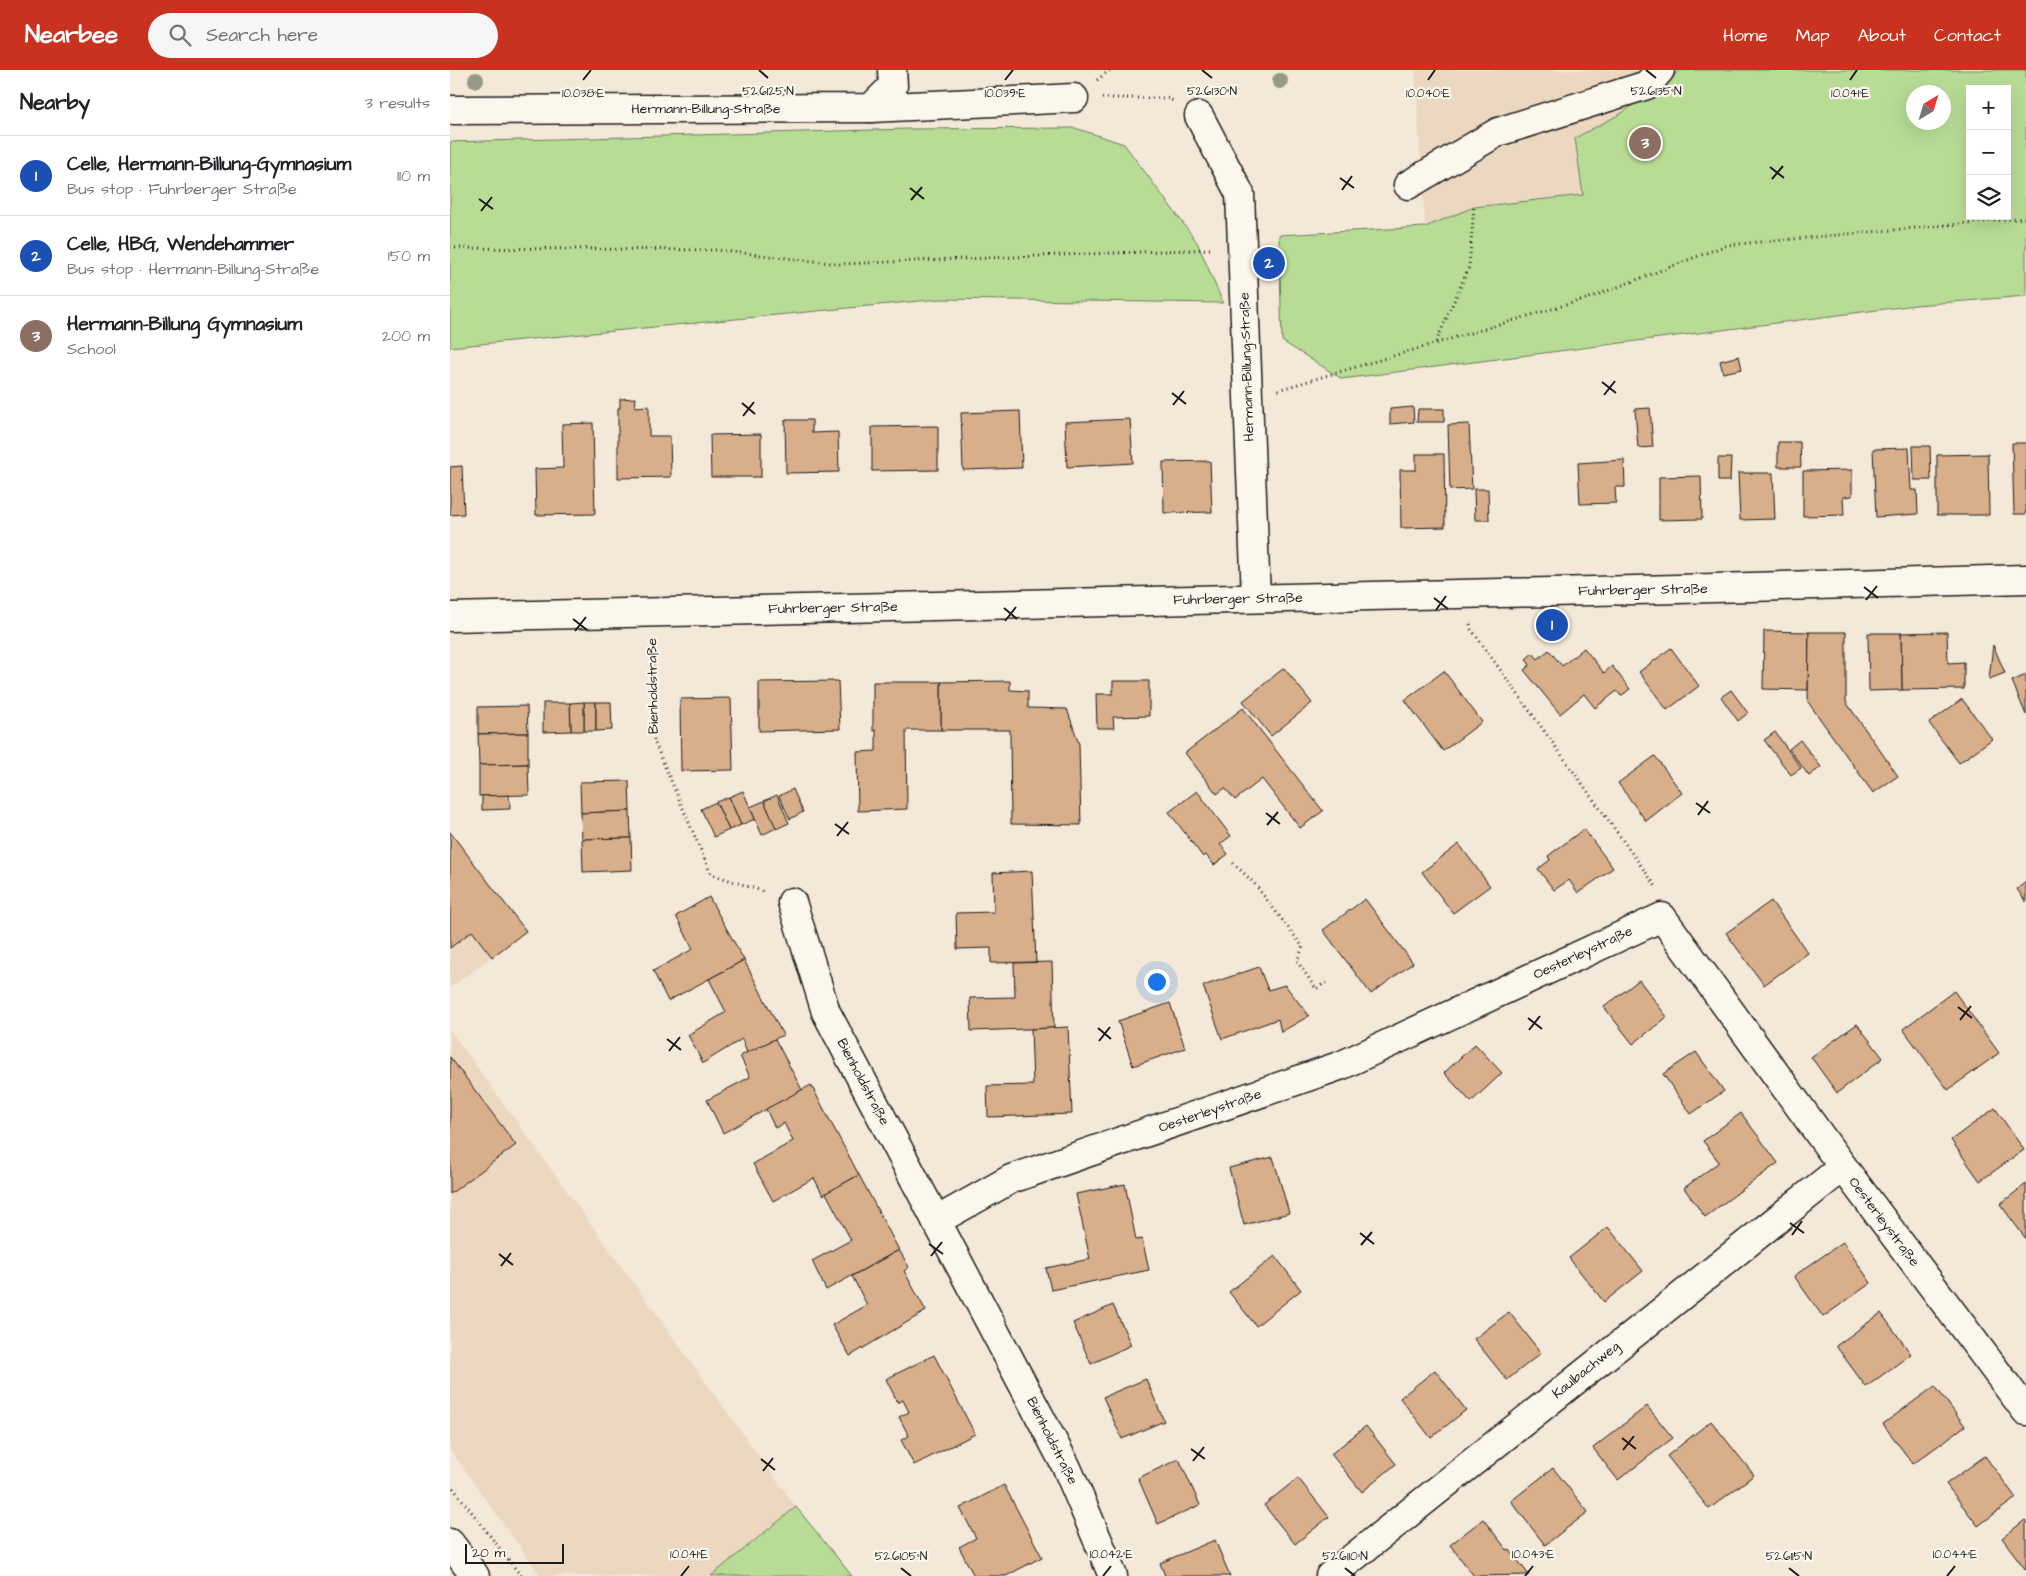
<!DOCTYPE html>
<meta charset="utf-8">
<style>
body{margin:0;font-family:"Architects Daughter",sans-serif;background:#f6f6f6;color:#202124}
.controls{position:absolute;right:15px;top:15px;display:grid;overflow:hidden;border-radius:0px;box-shadow:0 5px 20px #0002}
.controls button{width:45px;height:45px;display:grid;place-items:center;padding:0;border:0;border-bottom:1px solid #e0e0e0;background:#fff;color:#202124;font:25px sans-serif}
.compass{position:absolute;left:1456px;top:15px;width:45px;height:45px;border-radius:50%;background:#fff;box-shadow:0 5px 20px #0002;rotate:38deg}
.scale{position:absolute;left:15px;bottom:12px;width:99px;box-sizing:border-box;padding-left:5px;border:2px solid #1c1c1c;border-top:0;font-size:14px;line-height:18px;white-space:nowrap;color:#1c1c1c;-webkit-text-stroke:4px #fbf7ec;paint-order:stroke}
.you{position:absolute;left:706px;top:911px;width:18px;height:18px;margin:-12px;border:4px solid #fff;border-radius:50%;background:#1a73e8;box-shadow:0 0 0 8px #1a73e833}
.badge{display:grid;place-items:center;width:32px;height:32px;border-radius:50%;background:#c8321e;color:#fff;font-size:16px;font-weight:700}
.pin{position:absolute;translate:-50% -50%;border:2px solid #fff;box-shadow:0 1px 5px #0006}
.list{margin:0;padding:0;list-style:none}
h2{display:flex;justify-content:space-between;align-items:center;height:65px;margin:0;padding:0 20px;font-size:21px}
h2 small{font-size:16px;font-weight:400;color:#757577}
.list li{display:grid;grid-template-columns:32px 1fr auto;gap:15px;align-items:center;box-sizing:border-box;height:80px;padding:0 20px;border-top:1px solid #e0e0e0}
.list b{display:block;font-size:19px;white-space:nowrap}
.list p{margin:0;font-size:16px;white-space:nowrap;color:#757577}
.list em{font-size:16px;font-style:normal;color:#757577}
.icon{flex:none;width:28px;height:28px;fill:none;stroke:currentColor;stroke-width:2;stroke-linecap:round;stroke-linejoin:round}
.map{position:relative;flex:none;width:1576px;height:1506px;overflow:hidden}
header{display:flex;align-items:center;gap:30px;box-sizing:border-box;height:70px;padding:0 25px;background:#c8321e;color:#fff}
header strong{font-size:24px}
nav{display:flex;gap:28px;margin-inline-start:auto;font-size:18px}
.search{width:350px;height:45px;background:#f6f6f6;display:flex;align-items:center;gap:12px;box-sizing:border-box;padding:0 18px;border-radius:28px;color:#757577;font-size:19px}
main{display:flex}
aside{flex:1;background:#fff}
.map>svg:first-child{display:block}
.built{fill:#ecd7c1;fill-rule:evenodd}
.green{fill:#b8dc96;stroke:#6a7c59;fill-rule:evenodd}
.building{fill:#d9ae8a;stroke:#1c1c1c}
.lines{fill:none;stroke-linecap:round;stroke-linejoin:round}
.minor-casing{stroke:#1c1c1c;stroke-width:31}
.major-casing{stroke:#1c1c1c;stroke-width:31}
.path{stroke:#1c1c1c;stroke-width:3;stroke-dasharray:1 4;stroke-linecap:butt}
.minor{stroke:#fbf7ec;stroke-width:28}
.major{stroke:#fbf7ec;stroke-width:28}
.tree{fill:#979885}
.ticks{fill:none;stroke:#1c1c1c;stroke-width:2}
.labels{text-anchor:middle;dominant-baseline:central;stroke-width:4.5;stroke-linejoin:round;paint-order:stroke}
.street-label{font-size:14px;fill:#1c1c1c;stroke:#fbf7ec}
.ticks-label{font-size:12px;text-anchor:middle;fill:#1c1c1c;stroke:#fbf7ec;stroke-width:4.5;stroke-linejoin:round;paint-order:stroke}
</style>
<header>
<strong>Nearbee</strong>
<div class="search"><svg class="icon" aria-label="search" viewBox="0 0 24 24"><circle cx="10" cy="10" r="6"/><path d="M15 15l6 6"/></svg>Search here</div>
<nav><a>Home</a><a>Map</a><a>About</a><a>Contact</a></nav>
</header>
<main>
<aside>
<h2>Nearby<small>3 results</small></h2>
<ul class="list">
<li><span class="badge" style="background:#1a4fb4">1</span><div><b>Celle, Hermann-Billung-Gymnasium</b><p>Bus stop · Fuhrberger Straße</p></div><em>110 m</em></li>
<li><span class="badge" style="background:#1a4fb4">2</span><div><b>Celle, HBG, Wendehammer</b><p>Bus stop · Hermann-Billung-Straße</p></div><em>150 m</em></li>
<li><span class="badge" style="background:#8d6e63">3</span><div><b>Hermann-Billung Gymnasium</b><p>School</p></div><em>200 m</em></li>
</ul>
</aside>
<div class="map">
<svg width="1576" height="1506" viewBox="0 0 1576 1506">
<rect width="100%" height="100%" fill="#f4e8d8"/>
<filter id="ink" filterUnits="userSpaceOnUse"><feTurbulence type="fractalNoise" baseFrequency=".02" numOctaves="2"/><feDisplacementMap in="SourceGraphic" scale="10" xChannelSelector="R" yChannelSelector="G"/><feConvolveMatrix kernelMatrix="1 2 1 2 8 2 1 2 1" color-interpolation-filters="sRGB"/></filter>
<g filter="url(#ink)">
<!-- built -->
<g class="built">
<path d="M 965,0 L 1576,0 L 1557,19 L 1520,19 L 1520,68 L 1133,125 L 1024,137 L 975,157 ZM 1464,22 L 1494,22 L 1494,52 L 1464,52 Z"/>
<polygon points="0,762 76,861 0,918"/>
<polygon points="0,960 346,1437 261,1506 91,1506 0,1380"/>
</g>
<!-- green -->
<g class="green">
<path d="M 1231,0 L 1576,0 L 1576,226 L 1466,235 L 892,309 L 832,271 L 829,165 L 975,157 L 1024,137 L 1133,125 L 1125,68 L 1172,43 ZM 1520,19 L 1557,19 L 1557,146 L 1520,146 ZM 1464,22 L 1494,22 L 1494,52 L 1464,52 Z"/>
<polygon points="625,58 674,74 747,172 773,233 490,229 0,277 0,72 458,59"/>
<polygon points="346,1437 402,1506 261,1506"/>
</g>
<!-- building -->
<g class="building">
<polygon points="1289,286 1292,299 1273,303 1270,291"/>
<polygon points="186,328 185,337 199,336 199,366 220,366 221,407 168,408 168,338 170,338 170,329"/>
<polygon points="963,337 964,352 940,354 940,339"/>
<polygon points="1200,338 1203,377 1188,378 1185,339"/>
<polygon points="968,339 994,339 994,352 967,352"/>
<polygon points="570,341 572,398 513,400 511,343"/>
<polygon points="680,349 683,393 617,397 615,352"/>
<polygon points="335,350 362,350 362,363 388,362 389,402 336,403"/>
<polygon points="143,353 145,444 86,445 85,399 113,398 112,354"/>
<polygon points="1019,354 1022,419 1000,420 998,355"/>
<polygon points="488,356 488,400 422,401 422,357"/>
<polygon points="311,364 311,407 261,407 260,365"/>
<polygon points="1328,372 1350,372 1351,397 1328,397"/>
<polygon points="1562,373 1576,373 1576,444 1564,444"/>
<polygon points="1463,376 1480,376 1481,410 1464,410"/>
<polygon points="1459,378 1461,420 1467,420 1468,444 1426,447 1423,379"/>
<polygon points="966,384 994,384 995,457 951,458 950,400 966,400"/>
<polygon points="1538,384 1539,445 1487,445 1487,385"/>
<polygon points="1268,388 1281,388 1280,411 1268,411"/>
<polygon points="1174,390 1175,417 1165,417 1166,433 1130,434 1128,393"/>
<polygon points="760,391 762,442 714,443 713,392"/>
<polygon points="12,396 14,444 0,445 0,397"/>
<polygon points="1402,400 1402,426 1393,427 1394,445 1353,446 1353,401"/>
<polygon points="1288,403 1323,403 1325,449 1290,450"/>
<polygon points="1251,406 1252,449 1209,450 1209,407"/>
<polygon points="1024,419 1038,419 1039,450 1025,450"/>
<polygon points="1314,561 1359,562 1358,620 1313,619"/>
<polygon points="1359,562 1396,562 1396,632 1448,706 1423,723 1358,632"/>
<polygon points="1497,562 1498,593 1514,592 1514,619 1452,620 1451,563"/>
<polygon points="1418,563 1451,563 1452,620 1419,621"/>
<polygon points="1543,575 1555,603 1539,609"/>
<polygon points="1134,578 1154,603 1162,596 1180,619 1171,626 1167,621 1145,638 1134,624 1110,644 1074,600 1080,595 1076,589 1083,583 1088,589 1099,580 1112,596"/>
<polygon points="1221,578 1249,616 1217,640 1189,602"/>
<polygon points="834,598 862,633 821,666 793,631"/>
<polygon points="994,601 1032,652 993,681 955,630"/>
<polygon points="1576,605 1576,645 1562,611"/>
<polygon points="388,611 390,659 309,661 309,612"/>
<polygon points="560,611 560,620 578,621 578,638 617,639 629,674 631,755 561,754 560,660 491,660 491,612"/>
<polygon points="663,611 699,611 699,646 663,647 664,658 647,658 646,624 663,624"/>
<polygon points="423,612 491,612 491,660 456,660 457,739 408,741 407,682 426,681 426,660 423,661"/>
<polygon points="1281,620 1298,643 1288,651 1271,627"/>
<polygon points="281,628 283,700 231,701 230,629"/>
<polygon points="1512,629 1542,669 1509,693 1479,653"/>
<rect x="134" y="632" width="12" height="29"/>
<polygon points="134,632 134,661 121,661 120,633"/>
<polygon points="146,632 161,632 162,660 146,661"/>
<polygon points="93,633 120,633 121,661 93,662"/>
<polygon points="77,636 78,663 28,664 28,637"/>
<polygon points="793,638 873,741 850,758 812,709 785,730 775,718 767,724 735,683"/>
<polygon points="1325,662 1351,698 1341,705 1314,670"/>
<polygon points="78,663 78,694 29,695 28,664"/>
<polygon points="1350,670 1371,697 1359,706 1339,679"/>
<polygon points="1205,686 1232,723 1196,751 1168,713"/>
<polygon points="78,694 79,725 29,726 29,695"/>
<polygon points="179,711 180,741 131,743 130,712"/>
<polygon points="343,719 353,742 340,749 329,726"/>
<polygon points="293,721 305,749 291,755 279,727"/>
<polygon points="747,721 781,766 770,774 778,784 764,795 756,785 753,787 719,742"/>
<polygon points="59,725 60,739 32,740 32,726"/>
<polygon points="327,725 339,753 326,759 314,731"/>
<polygon points="279,727 291,755 279,760 266,732"/>
<polygon points="314,731 326,758 312,765 300,737"/>
<polygon points="266,732 279,760 264,767 251,739"/>
<polygon points="180,741 181,768 132,769 131,743"/>
<polygon points="1134,759 1163,798 1128,823 1119,810 1104,820 1088,799 1100,790 1098,786"/>
<polygon points="0,762 76,861 42,887 22,861 0,878"/>
<polygon points="181,768 182,800 133,802 132,769"/>
<polygon points="1009,774 1040,816 1003,843 972,802"/>
<polygon points="582,801 586,892 541,893 541,878 507,879 506,843 544,842 543,803"/>
<polygon points="1576,812 1576,832 1567,819"/>
<polygon points="259,827 294,890 218,931 203,901 243,879 226,846"/>
<polygon points="915,829 963,893 921,924 873,860"/>
<polygon points="1321,831 1358,883 1314,915 1276,863"/>
<polygon points="294,890 333,965 297,983 292,969 253,993 238,965 276,942 259,909"/>
<polygon points="602,892 604,958 521,961 520,928 565,927 564,893"/>
<polygon points="809,897 818,920 835,915 859,946 831,962 828,949 772,969 753,916"/>
<polygon points="1189,910 1217,947 1183,974 1154,937"/>
<polygon points="1504,921 1549,983 1498,1020 1453,959"/>
<polygon points="720,933 735,978 683,996 668,951"/>
<polygon points="1407,954 1433,988 1387,1023 1361,987"/>
<polygon points="618,957 622,1044 538,1047 537,1016 583,1015 581,959"/>
<polygon points="325,969 352,1020 273,1063 257,1030 300,1007 290,986"/>
<polygon points="1025,974 1052,1003 1021,1032 994,1003"/>
<polygon points="1246,982 1274,1021 1241,1044 1213,1004"/>
<polygon points="0,987 66,1075 0,1124"/>
<polygon points="361,1015 409,1105 373,1125 364,1108 323,1131 303,1094 343,1071 334,1053 325,1058 316,1039"/>
<polygon points="1545,1038 1574,1080 1530,1111 1501,1070"/>
<polygon points="1291,1043 1328,1093 1255,1147 1234,1118 1269,1092 1253,1071"/>
<polygon points="823,1087 839,1143 794,1155 779,1098"/>
<polygon points="409,1105 449,1180 376,1220 362,1191 401,1170 376,1123"/>
<polygon points="675,1114 686,1170 692,1169 699,1200 601,1220 596,1198 640,1189 626,1124"/>
<polygon points="1576,1114 1576,1169 1550,1134"/>
<polygon points="1158,1157 1193,1201 1154,1232 1119,1188"/>
<polygon points="1393,1172 1421,1213 1373,1247 1344,1206"/>
<polygon points="449,1180 459,1197 454,1201 476,1241 400,1286 382,1255 417,1235 402,1206"/>
<polygon points="825,1186 851,1220 806,1256 779,1222"/>
<polygon points="663,1235 681,1275 641,1294 623,1253"/>
<polygon points="1059,1242 1091,1283 1057,1310 1024,1269"/>
<polygon points="1431,1243 1461,1284 1416,1317 1386,1276"/>
<polygon points="484,1285 525,1364 464,1395 451,1370 459,1366 449,1347 459,1342 453,1330 448,1333 436,1309"/>
<polygon points="985,1300 1016,1340 981,1368 950,1328"/>
<polygon points="696,1309 714,1351 672,1369 653,1327"/>
<polygon points="1485,1316 1515,1356 1463,1394 1433,1354"/>
<polygon points="1197,1336 1223,1368 1168,1410 1143,1378"/>
<polygon points="1261,1351 1304,1405 1259,1439 1217,1386"/>
<polygon points="916,1356 946,1394 912,1422 881,1384"/>
<polygon points="1535,1386 1566,1428 1528,1456 1496,1414"/>
<polygon points="729,1389 750,1435 708,1454 688,1408"/>
<polygon points="1103,1398 1138,1442 1095,1475 1061,1431"/>
<polygon points="848,1408 879,1447 845,1474 814,1435"/>
<polygon points="554,1415 592,1487 556,1506 524,1506 509,1477 526,1468 510,1438"/>
<polygon points="1033,1449 1057,1480 1059,1479 1079,1505 1024,1506 1000,1475"/>
<polygon points="1575,1450 1576,1451 1576,1500 1552,1468"/>
<polygon points="765,1470 780,1506 715,1506 710,1493"/>
</g>
<g class="lines">
<!-- minor casing -->
<g class="minor-casing">
<g id="minor">
<polyline points="421,38 443,16 442,0"/>
<polyline points="0,40 421,38 624,28"/>
<polyline points="749,46 790,124 806,528"/>
<polyline points="958,115 1048,62 1197,15 1210,0"/>
<polyline points="342,832 376,942 617,1398 663,1506"/>
<polyline points="486,1151 561,1109 892,995 1212,847 1393,1097 1576,1341"/>
<polyline points="880,1506 1393,1097"/>
</g>
</g>
<!-- major casing -->
<g class="major-casing">
<g id="major">
<polyline points="0,547 1228,519 1576,509"/>
<polyline points="0,1473 25,1506"/>
</g>
</g>
<!-- path -->
<g class="path">
<polyline points="647,10 660,0"/>
<polyline points="652,28 718,28 723,31"/>
<polyline points="0,178 266,180 390,194 762,179"/>
<polyline points="986,272 1019,197 1024,137"/>
<polyline points="828,320 1139,228 1277,175 1576,148"/>
<polyline points="1020,554 1021,559 1207,818"/>
<polyline points="203,574 204,671 261,804 315,822"/>
<polyline points="783,793 804,813 853,877 847,891 866,919 879,910"/>
<polyline points="0,1414 71,1506"/>
</g>
<!-- minor -->
<use href="#minor" class="minor"/>
<!-- major -->
<use href="#major" class="major"/>
</g>
<!-- trees -->
<g class="tree">
<circle cx="26" cy="10" r="8"/>
<circle cx="830" cy="11" r="8"/>
</g>
</g>
<!-- ticks -->
<path class="ticks" d="M 309,0 L 318,8M 752,0 L 762,8M 1196,0 L 1206,8M 133,10 L 141,0M 555,10 L 563,0M 978,10 L 985,0M 1400,10 L 1407,0M 1320,97 L 1334,108M 890,108 L 904,118M 1322,109 L 1333,96M 460,118 L 474,129M 892,120 L 902,106M 29,129 L 43,139M 461,130 L 472,117M 31,141 L 42,127M 1152,312 L 1166,323M 722,323 L 736,334M 1154,325 L 1165,311M 292,333 L 305,344M 723,335 L 734,321M 293,346 L 304,332M 1414,517 L 1428,528M 984,528 L 998,539M 1416,530 L 1427,516M 554,538 L 567,549M 986,540 L 996,526M 123,549 L 137,560M 555,551 L 566,537M 125,561 L 136,547M 1246,733 L 1260,743M 816,743 L 830,754M 1248,745 L 1258,731M 385,754 L 399,764M 817,755 L 828,742M 387,766 L 398,752M 1508,937 L 1522,948M 1078,948 L 1092,959M 1510,950 L 1521,936M 648,958 L 661,969M 1079,960 L 1090,946M 217,969 L 231,980M 649,971 L 660,957M 219,981 L 230,967M 1340,1153 L 1354,1163M 910,1163 L 924,1174M 1342,1165 L 1352,1151M 479,1174 L 493,1184M 911,1175 L 922,1162M 49,1184 L 63,1195M 481,1186 L 492,1172M 51,1196 L 61,1183M 1172,1368 L 1186,1379M 741,1379 L 755,1389M 1173,1380 L 1184,1366M 311,1389 L 325,1400M 743,1391 L 754,1377M 313,1401 L 323,1388M 451,1498 L 461,1506M 895,1498 L 905,1506M 1339,1498 L 1349,1506M 231,1506 L 239,1496M 653,1506 L 661,1496M 1075,1506 L 1083,1496M 1497,1506 L 1505,1496"/>
<g class="labels">
<!-- street labels -->
<g class="street-label">
<text x="256" y="39">Hermann-Billung-Straße</text>
<text transform="translate(797 297) rotate(-92)">Hermann-Billung-Straße</text>
<text transform="translate(1193 520) rotate(-1)">Fuhrberger Straße</text>
<text transform="translate(788 529) rotate(-1)">Fuhrberger Straße</text>
<text transform="translate(383 538) rotate(-1)">Fuhrberger Straße</text>
<text transform="translate(203 616) rotate(-91)">Bienholdstraße</text>
<text transform="translate(1133 883) rotate(-25)">Oesterleystraße</text>
<text transform="translate(413 1012) rotate(62)">Bienholdstraße</text>
<text transform="translate(760 1041) rotate(-19)">Oesterleystraße</text>
<text transform="translate(1434 1152) rotate(53)">Oesterleystraße</text>
<text transform="translate(1136 1300) rotate(-39)">Kaulbachweg</text>
<text transform="translate(602 1371) rotate(63)">Bienholdstraße</text>
</g>
</g>
<g class="ticks-label">
<text x="318" y="25">52.6125°N</text>
<text x="762" y="25">52.6130°N</text>
<text x="1206" y="25">52.6135°N</text>
<text x="133" y="27">10.038°E</text>
<text x="978" y="27">10.040°E</text>
<text x="555" y="27">10.039°E</text>
<text x="1400" y="27">10.041°E</text>
<text x="239" y="1488">10.041°E</text>
<text x="661" y="1488">10.042°E</text>
<text x="1083" y="1488">10.043°E</text>
<text x="1505" y="1488">10.044°E</text>
<text x="451" y="1490">52.6105°N</text>
<text x="895" y="1490">52.6110°N</text>
<text x="1339" y="1490">52.6115°N</text>
</g>
</svg>
<div class="controls">
<button>+</button>
<button>−</button>
<button><svg class="icon" aria-label="layers" viewBox="0 0 24 24"><path d="M12 4l9 5-9 5-9-5zM3 14l9 5 9-5"/></svg></button>
</div>
<svg class="compass" viewBox="-18 -18 36 36"><path d="M0-13l5 13h-10z" fill="#e53935"/><path d="M0 13l5-13h-10z" fill="#757577"/></svg>
<div class="scale">20 m</div>
<div class="you"></div>
<div class="pin badge" style="left:1102px;top:555px;background:#1a4fb4">1</div>
<div class="pin badge" style="left:819px;top:193px;background:#1a4fb4">2</div>
<div class="pin badge" style="left:1195px;top:73px;background:#8d6e63">3</div>
</div>
</main>
